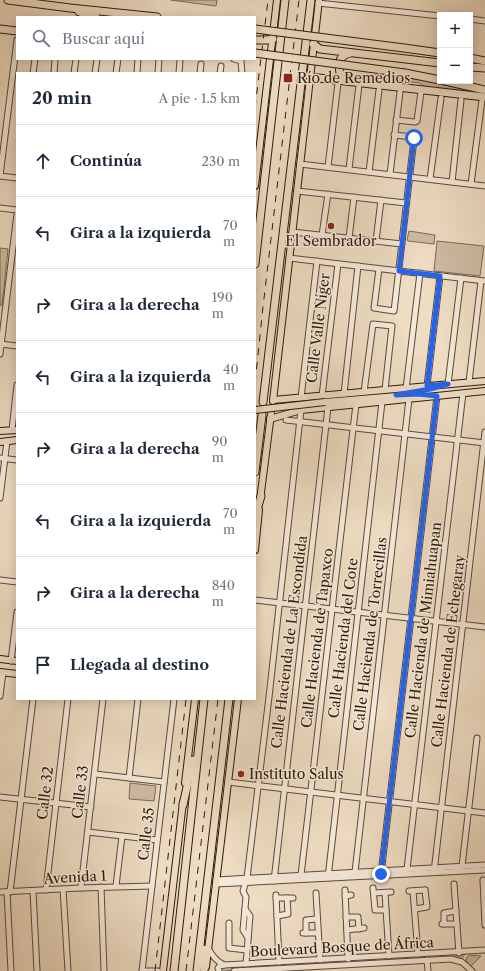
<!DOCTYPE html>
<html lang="es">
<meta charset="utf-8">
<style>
body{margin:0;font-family:"Libre Caslon Text",serif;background:#f2f2f3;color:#1f2937}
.controls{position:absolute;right:12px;top:12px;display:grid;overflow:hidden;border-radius:0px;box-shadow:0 2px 10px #0003}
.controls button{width:36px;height:36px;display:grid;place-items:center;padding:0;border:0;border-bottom:1px solid #e0e1e3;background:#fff;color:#1f2937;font:20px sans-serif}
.stop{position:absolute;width:12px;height:12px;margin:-9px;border:3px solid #2563eb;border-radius:50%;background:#fff}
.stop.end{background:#2563eb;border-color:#fff;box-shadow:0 1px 4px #0008}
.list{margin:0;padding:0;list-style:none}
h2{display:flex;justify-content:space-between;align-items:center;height:52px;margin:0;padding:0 16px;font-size:17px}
h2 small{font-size:13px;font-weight:400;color:#747a83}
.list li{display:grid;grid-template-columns:26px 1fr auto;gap:12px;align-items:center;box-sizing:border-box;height:72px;padding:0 16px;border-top:1px solid #e0e1e3}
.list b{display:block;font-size:15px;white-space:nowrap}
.list em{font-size:13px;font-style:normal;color:#747a83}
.icon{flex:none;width:22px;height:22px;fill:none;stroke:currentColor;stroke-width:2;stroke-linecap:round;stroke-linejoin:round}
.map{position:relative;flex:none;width:485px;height:971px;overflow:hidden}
.search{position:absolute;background:#fff;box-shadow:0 2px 10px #0003;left:16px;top:16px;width:240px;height:44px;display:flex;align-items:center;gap:10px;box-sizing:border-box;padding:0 14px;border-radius:0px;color:#747a83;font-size:15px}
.panel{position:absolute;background:#fff;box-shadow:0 2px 10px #0003;left:16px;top:72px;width:240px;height:628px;border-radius:0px}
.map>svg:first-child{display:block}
.green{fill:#cdbba3;stroke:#7d6a56}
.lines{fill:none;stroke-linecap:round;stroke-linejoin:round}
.minor-casing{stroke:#5d4a38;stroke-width:7}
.major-casing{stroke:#2d1a09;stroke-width:8}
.highway-casing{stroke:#2d1a09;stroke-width:9}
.minor{stroke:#f4e8d8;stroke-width:5}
.major{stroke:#eedcc3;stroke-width:6}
.highway{stroke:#eedcc3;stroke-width:7}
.rail{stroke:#2d1a09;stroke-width:1;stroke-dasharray:7 7;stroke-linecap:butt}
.major-bridge-casing{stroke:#2d1a09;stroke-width:8;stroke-linecap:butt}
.highway-bridge-casing{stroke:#2d1a09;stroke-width:9;stroke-linecap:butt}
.major-bridge{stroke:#eedcc3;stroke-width:6}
.highway-bridge{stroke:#eedcc3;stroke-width:7}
.route{stroke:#2563eb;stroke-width:5}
.poi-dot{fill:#8f2418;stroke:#f4e8d8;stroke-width:1.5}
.labels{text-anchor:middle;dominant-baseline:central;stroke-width:3;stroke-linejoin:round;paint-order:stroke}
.poi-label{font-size:14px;fill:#2d1a09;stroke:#f4e8d8;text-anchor:start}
.street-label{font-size:14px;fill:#2d1a09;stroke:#f4e8d8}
</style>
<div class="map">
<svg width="485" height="971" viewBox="0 0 485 971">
<rect width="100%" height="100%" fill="#eedcc3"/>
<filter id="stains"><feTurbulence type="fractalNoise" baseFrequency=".005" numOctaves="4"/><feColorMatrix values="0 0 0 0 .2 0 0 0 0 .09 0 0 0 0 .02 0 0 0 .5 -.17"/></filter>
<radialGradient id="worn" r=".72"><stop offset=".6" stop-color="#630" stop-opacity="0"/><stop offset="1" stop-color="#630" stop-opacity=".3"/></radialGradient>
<!-- green -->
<g class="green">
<polygon points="171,0 217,0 216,6"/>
<path d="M 376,74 L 419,79 L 477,92 C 464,92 429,92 420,83 L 375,78 Z"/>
<polygon points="409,231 435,235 434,244 408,241 407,240"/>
<polygon points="437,241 484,246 480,276 434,271"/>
<polygon points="0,248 8,249 2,306 0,305"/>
<polygon points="130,783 156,786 154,801 129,799"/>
<polygon points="465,954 462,958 463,961 458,958 255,968 224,971 221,971 220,967"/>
<polygon points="470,955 481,956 470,967 466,960 467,957"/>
</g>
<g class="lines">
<!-- minor casing -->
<g class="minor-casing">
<g id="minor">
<polyline points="318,3 440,16"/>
<polyline points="470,19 485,21"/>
<polyline points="234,59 241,61 242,73"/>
<polyline points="33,73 35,59"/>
<polyline points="54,73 55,59"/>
<polyline points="74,73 76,59"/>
<polyline points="95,73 97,59"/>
<polyline points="116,73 118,59"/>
<polyline points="137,73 138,59"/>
<polyline points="158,73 159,59"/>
<polyline points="179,73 180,60"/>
<polyline points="200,73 201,64"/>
<polyline points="220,73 221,66"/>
<polyline points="396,120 415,122 417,121 421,92"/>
<polyline points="300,164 485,186"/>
<polyline points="328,167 338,83"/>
<polyline points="349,169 359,85"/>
<polyline points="369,172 379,90"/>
<polyline points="390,174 400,92"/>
<polyline points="0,176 17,40"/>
<polyline points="0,176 17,178"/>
<polyline points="430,179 441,98"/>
<polyline points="452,182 461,100"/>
<polyline points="471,184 482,100"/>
<polyline points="297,191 406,203"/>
<polyline points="0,208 17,210"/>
<polyline points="292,232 402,244"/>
<polyline points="322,235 328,194"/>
<polyline points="349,238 354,197"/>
<polyline points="376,241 381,200"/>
<polyline points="289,258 485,281"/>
<polyline points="379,269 374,308 394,311 414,139 413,137 394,135"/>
<polyline points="0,344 17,346"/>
<polyline points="0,354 17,214"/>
<polyline points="469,382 481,281"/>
<polyline points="448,384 461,278"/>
<polyline points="427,386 440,276"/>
<polyline points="406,389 420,273"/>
<polyline points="364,392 373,324 392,326 385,390"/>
<polyline points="344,394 358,266"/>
<polyline points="322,396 338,264"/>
<polyline points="301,398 317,261"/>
<polyline points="286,420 485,443"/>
<polyline points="12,430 17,385"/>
<polyline points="0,458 17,460"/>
<polyline points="0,498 7,441"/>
<polyline points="0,580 17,582"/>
<polyline points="255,600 485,627"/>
<polyline points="11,661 17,612"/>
<polyline points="0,696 3,672"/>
<polyline points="95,774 164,782"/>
<polyline points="129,778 138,699"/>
<polyline points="228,782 485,813"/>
<polyline points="0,797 91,807"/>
<polyline points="88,832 157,840"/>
<polyline points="462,866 477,738"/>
<polyline points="407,869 463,393"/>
<polyline points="355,872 409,399"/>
<polyline points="434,872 485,432"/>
<polyline points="381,874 437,396"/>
<polyline points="301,875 356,404"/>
<polyline points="328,878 382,402"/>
<polyline points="216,880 485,865"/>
<polyline points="483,880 485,925"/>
<polyline points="274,881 328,407"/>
<polyline points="216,884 485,870"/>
<polyline points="454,884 459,953"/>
<polyline points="116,886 122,836"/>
<polyline points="101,887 104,971"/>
<polyline points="81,888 103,699"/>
<polyline points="373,888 375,910 386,910"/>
<polyline points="63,889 68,971"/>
<polyline points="46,890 68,699"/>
<polyline points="345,890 348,959"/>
<polyline points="33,891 37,971"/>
<polyline points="409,891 425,890"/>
<polyline points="413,891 418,954"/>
<polyline points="0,892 81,888 152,886"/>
<polyline points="7,892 11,971"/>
<polyline points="10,892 33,699"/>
<polyline points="316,893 320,960"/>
<polyline points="374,893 391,892"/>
<polyline points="385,893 389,956"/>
<polyline points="276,895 279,962"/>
<polyline points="345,896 351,895"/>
<polyline points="276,898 293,898"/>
<polyline points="245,909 250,916 246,964"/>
<polyline points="415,909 427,907 425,890"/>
<polyline points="277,916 288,914 287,898"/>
<polyline points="346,917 358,917 359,929"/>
<polyline points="229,923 229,948 247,950"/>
<polyline points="442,924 457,924"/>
<polyline points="444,924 444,913 456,911"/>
<polyline points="347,930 364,928"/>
<polyline points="303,933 318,933"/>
<polyline points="306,933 306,920 317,919"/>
<polyline points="248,938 243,930 246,897 243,891 247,878 269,697 301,410"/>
<path d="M 208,948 C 212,956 216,961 224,965 L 485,950"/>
<polyline points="427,960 428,971"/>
<polyline points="142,971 174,699"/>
<polyline points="142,971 158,971"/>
<polyline points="219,971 218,968 220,966 224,965"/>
<polyline points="234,971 451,959 462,962 472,971"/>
</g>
</g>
<!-- major casing -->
<g class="major-casing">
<g id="major">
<polyline points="255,186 277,0"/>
<polyline points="273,400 485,381"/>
<polyline points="273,401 319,0"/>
<polyline points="325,402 421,394"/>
<polyline points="270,419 301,410 485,391"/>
<polyline points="0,431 17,430"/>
<polyline points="0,442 17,440"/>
<polyline points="260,500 271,414"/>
<polyline points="255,550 259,510"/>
<polyline points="0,659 17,661"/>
<polyline points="0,672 17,674"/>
<polyline points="185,783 195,699"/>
<polyline points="206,967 238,699"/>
<polyline points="163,971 183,802"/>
</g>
</g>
<!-- highway casing -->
<g class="highway-casing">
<g id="highway">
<polyline points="8,0 70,8 157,17"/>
<polyline points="79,12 96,17"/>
<polyline points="0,29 17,31"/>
<polyline points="255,40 267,40 273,39"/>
<polyline points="313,44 320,49 440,63"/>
<polyline points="404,48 440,53"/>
<polyline points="470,58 485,61"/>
<polyline points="470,67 485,68"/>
<polyline points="405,73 440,80"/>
<polyline points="310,77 485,97"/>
<path d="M 349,80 L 340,73 C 338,62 339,56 350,53"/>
<polyline points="445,81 485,90"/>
<polyline points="255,264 285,0"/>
<polyline points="263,402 311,0"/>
<polyline points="255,472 262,415"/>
<polyline points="255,516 261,496"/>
<polyline points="183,805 193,760"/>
<polyline points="203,949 204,971"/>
<polyline points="174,971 204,699"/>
<polyline points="197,971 229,699"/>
</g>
</g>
<!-- minor -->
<use href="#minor" class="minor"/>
<!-- major -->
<use href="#major" class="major"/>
<!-- highway -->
<use href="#highway" class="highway"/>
<!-- rail -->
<g class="rail">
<polyline points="255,108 268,0"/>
<polyline points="255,383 263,307 299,0"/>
<polyline points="155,971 186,699"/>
<polyline points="186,971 218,699"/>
</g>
<!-- major-bridge casing -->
<g class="major-bridge-casing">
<polyline id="major-bridge" points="255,410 325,402"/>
</g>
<!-- highway-bridge casing -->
<g class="highway-bridge-casing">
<g id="highway-bridge">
<polyline points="255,29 404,48"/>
<polyline points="255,53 405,73"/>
</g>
</g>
<!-- major-bridge -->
<use href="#major-bridge" class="major-bridge"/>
<!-- highway-bridge -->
<use href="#highway-bridge" class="highway-bridge"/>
</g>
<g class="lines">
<!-- route -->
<polyline class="route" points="381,874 437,396 418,394 396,395 430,389 448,384 427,386 440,276 399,271 414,138"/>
</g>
<!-- markers -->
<g class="poi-dot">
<rect x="283" y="73" width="10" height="10" rx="2"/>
<circle cx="331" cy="226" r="4"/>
<circle cx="241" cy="774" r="4"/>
</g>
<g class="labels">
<!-- poi labels -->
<g class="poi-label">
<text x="297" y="78">Río de Remedios</text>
<text x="331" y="241" text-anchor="middle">El Sembrador</text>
<text x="249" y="774">Instituto Salus</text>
</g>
<!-- street labels -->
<g class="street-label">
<text transform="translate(318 328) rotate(-83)">Calle Valle Níger</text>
<text transform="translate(423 630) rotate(-83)">Calle Hacienda de Mimiahuapan</text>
<text transform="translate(370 634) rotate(-83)">Calle Hacienda de Torrecillas</text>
<text transform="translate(317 638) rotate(-83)">Calle Hacienda de Tapaxco</text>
<text transform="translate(343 638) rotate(-83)">Calle Hacienda del Cote</text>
<text transform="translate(289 642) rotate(-83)">Calle Hacienda de La Escondida</text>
<text transform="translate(448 651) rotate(-83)">Calle Hacienda de Echegaray</text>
<text transform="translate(80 792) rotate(-83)">Calle 33</text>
<text transform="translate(45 793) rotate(-83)">Calle 32</text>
<text transform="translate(146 834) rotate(-83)">Calle 35</text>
<text transform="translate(75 877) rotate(-3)">Avenida 1</text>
<text transform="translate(342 947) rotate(-3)">Boulevard Bosque de África</text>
</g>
</g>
<rect width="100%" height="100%" filter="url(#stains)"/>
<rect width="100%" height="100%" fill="url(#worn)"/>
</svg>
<div class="controls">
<button>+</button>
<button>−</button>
</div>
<div class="stop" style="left:414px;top:138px"></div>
<div class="stop end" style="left:381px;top:874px"></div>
<div class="search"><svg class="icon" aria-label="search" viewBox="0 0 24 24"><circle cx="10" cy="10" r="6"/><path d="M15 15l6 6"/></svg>Buscar aquí</div>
<section class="panel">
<h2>20 min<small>A pie · 1.5 km</small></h2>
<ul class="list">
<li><svg class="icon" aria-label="ahead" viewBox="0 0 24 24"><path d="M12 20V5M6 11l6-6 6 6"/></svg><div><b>Continúa</b></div><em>230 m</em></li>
<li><svg class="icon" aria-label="left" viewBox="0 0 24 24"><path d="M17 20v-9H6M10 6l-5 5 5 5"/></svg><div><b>Gira a la izquierda</b></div><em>70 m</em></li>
<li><svg class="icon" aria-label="right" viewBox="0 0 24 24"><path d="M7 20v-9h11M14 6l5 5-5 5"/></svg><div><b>Gira a la derecha</b></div><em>190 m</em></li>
<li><svg class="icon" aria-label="left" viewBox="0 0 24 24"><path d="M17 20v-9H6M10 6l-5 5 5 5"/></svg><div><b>Gira a la izquierda</b></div><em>40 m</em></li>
<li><svg class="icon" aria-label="right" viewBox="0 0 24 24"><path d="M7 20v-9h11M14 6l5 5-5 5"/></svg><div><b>Gira a la derecha</b></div><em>90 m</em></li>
<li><svg class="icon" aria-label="left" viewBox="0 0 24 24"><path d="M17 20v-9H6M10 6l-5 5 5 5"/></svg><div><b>Gira a la izquierda</b></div><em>70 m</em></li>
<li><svg class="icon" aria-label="right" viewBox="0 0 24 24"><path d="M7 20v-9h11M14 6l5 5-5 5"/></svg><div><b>Gira a la derecha</b></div><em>840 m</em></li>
<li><svg class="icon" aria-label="arrive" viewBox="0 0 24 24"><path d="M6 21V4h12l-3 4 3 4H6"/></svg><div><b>Llegada al destino</b></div></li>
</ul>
</section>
</div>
